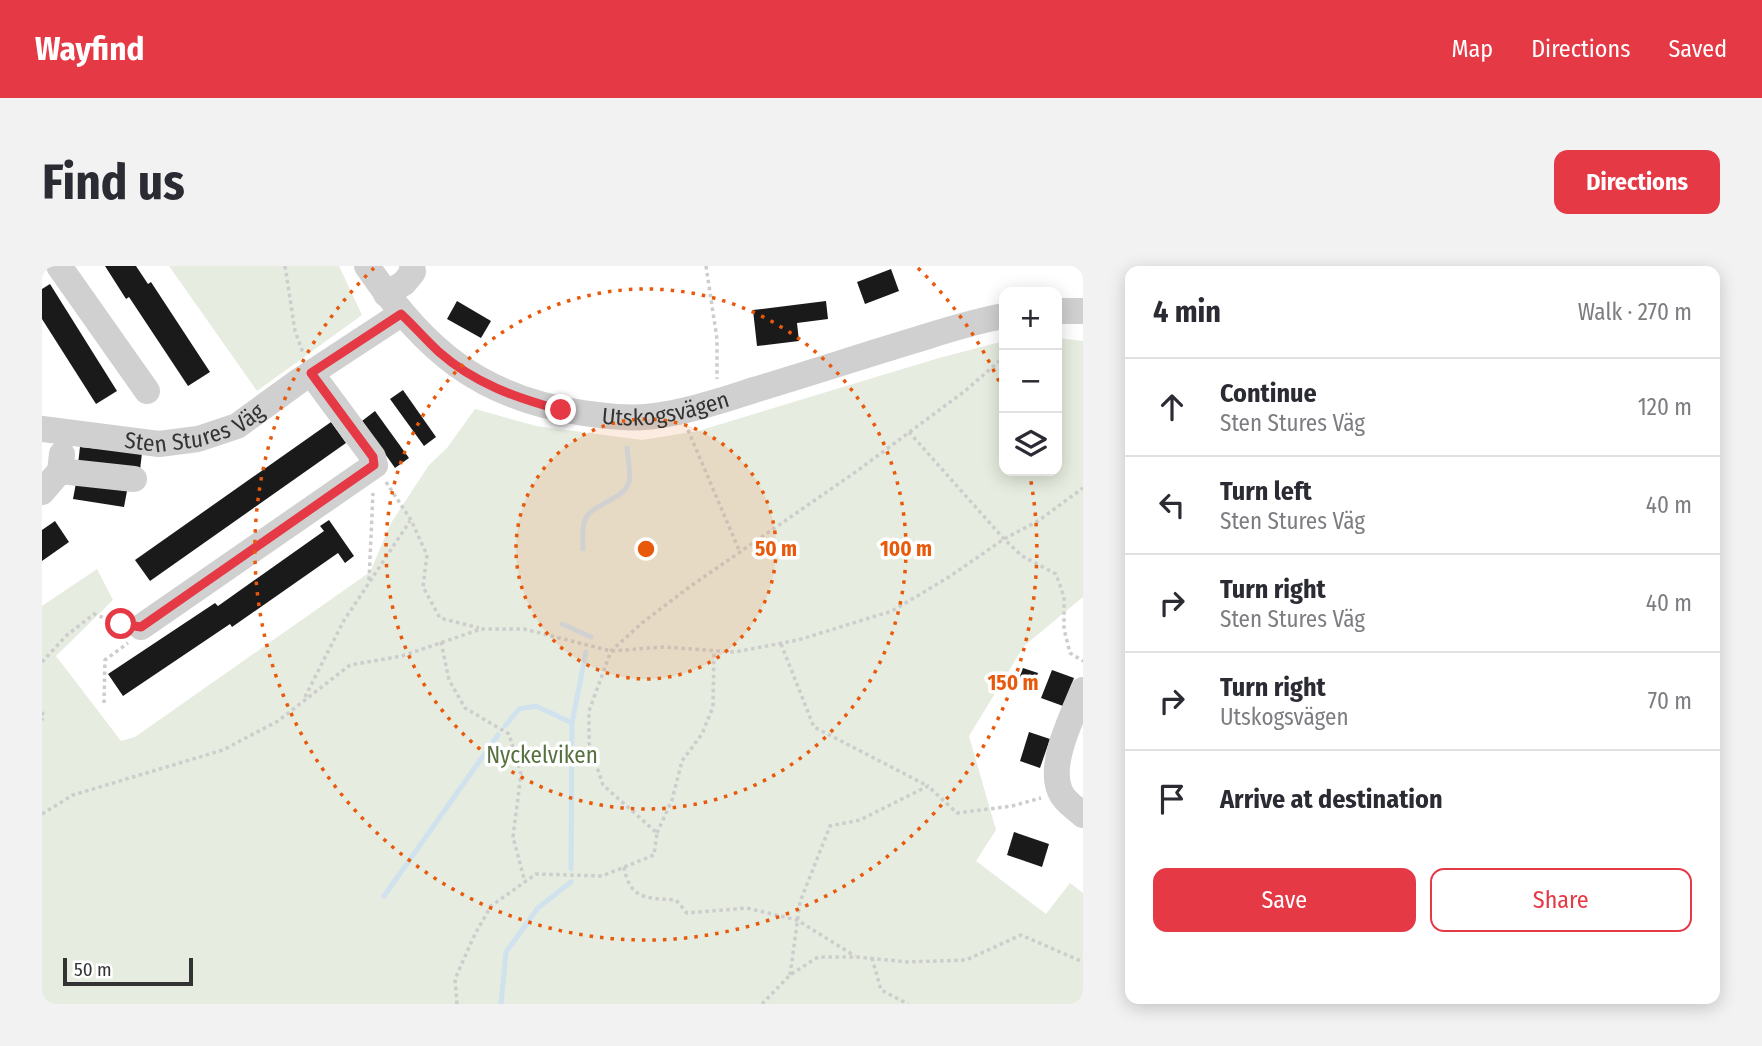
<!DOCTYPE html>
<meta charset="utf-8">
<style>
body{margin:0;font-family:"Fira Sans Condensed",sans-serif;background:#f2f2f3;color:#2b2b33}
.controls{position:absolute;right:21px;top:21px;display:grid;overflow:hidden;border-radius:14px;box-shadow:0 4px 18px #0003}
.controls button{width:63px;height:63px;display:grid;place-items:center;padding:0;border:0;border-bottom:2px solid #e1e1e2;background:#fff;color:#2b2b33;font:35px sans-serif}
.scale{position:absolute;left:21px;bottom:18px;width:130px;box-sizing:border-box;padding-left:7px;border:4px solid #333;border-top:0;font-size:19px;line-height:24px;white-space:nowrap;color:#333;-webkit-text-stroke:5px #fff;paint-order:stroke}
.stop{position:absolute;width:21px;height:21px;margin:-16px;border:5px solid #e63946;border-radius:50%;background:#fff}
.stop.end{background:#e63946;border-color:#fff;box-shadow:0 2px 7px #0008}
.list{margin:0;padding:0;list-style:none}
h2{display:flex;justify-content:space-between;align-items:center;height:91px;margin:0;padding:0 28px;font-size:30px}
h2 small{font-size:23px;font-weight:400;color:#7c7c81}
.list li{display:grid;grid-template-columns:46px 1fr auto;gap:21px;align-items:center;box-sizing:border-box;height:98px;padding:0 28px;border-top:2px solid #e1e1e2}
.list b{display:block;font-size:26px;white-space:nowrap}
.list p{margin:0;font-size:23px;white-space:nowrap;color:#7c7c81}
.list em{font-size:23px;font-style:normal;color:#7c7c81}
.actions{display:flex;gap:14px;padding:21px 28px}
.actions a{flex:1;padding:16px 0;border:2px solid #e63946;border-radius:14px;text-align:center;font-size:24px;color:#e63946}
.actions .main{background:#e63946;color:#fff}
.icon{flex:none;width:38px;height:38px;fill:none;stroke:currentColor;stroke-width:2;stroke-linecap:round;stroke-linejoin:round}
.map{position:relative;flex:none;width:1041px;height:738px;overflow:hidden;border-radius:14px}
header{display:flex;align-items:center;gap:42px;box-sizing:border-box;height:98px;padding:0 35px;background:#e63946;color:#fff}
header strong{font-size:33px}
nav{display:flex;gap:38px;margin-inline-start:auto;font-size:24px}
.intro{display:flex;align-items:center;justify-content:space-between;box-sizing:border-box;height:168px;padding:0 42px}
h1{margin:0;font-size:49px}
.button{padding:18px 32px;border-radius:14px;background:#e63946;color:#fff;font-size:24px;font-weight:700}
main{display:flex;gap:42px;padding:0 42px}
aside{flex:1;background:#fff;border-radius:14px;box-shadow:0 4px 18px #0003}
.map>svg:first-child{display:block}
.green{fill:#e6ecdf}
.lines{fill:none;stroke-linecap:round;stroke-linejoin:round}
.stream{stroke:#cfe2ee;stroke-width:5}
.building{fill:#1a1a1a}
.path{stroke:#cdcdcd;stroke-width:3.5;stroke-dasharray:3.5 3.5;stroke-linecap:butt}
.minor{stroke:#d0d0d0;stroke-width:26}
.route{stroke:#e63946;stroke-width:9}
.ring{fill:none;stroke:#e8590c;stroke-width:3.5;stroke-dasharray:3.5 7}
.labels{text-anchor:middle;dominant-baseline:central;stroke-width:7;stroke-linejoin:round;paint-order:stroke}
.street-label{font-size:23px;fill:#333;stroke:#fff}
.park-label{font-size:23px;fill:#56703f;stroke:#fff}
.centre{fill:#e8590c;stroke:#fff;stroke-width:3.5}
.ring-label{font-size:21px;text-anchor:middle;font-weight:bold;fill:#e8590c;stroke:#fff;stroke-width:7;stroke-linejoin:round;paint-order:stroke}
</style>
<header>
<strong>Wayfind</strong>
<nav><a>Map</a><a>Directions</a><a>Saved</a></nav>
</header>
<div class="intro"><h1>Find us</h1><a class="button">Directions</a></div>
<main>
<div class="map">
<svg width="1041" height="738" viewBox="0 0 1041 738">
<rect width="100%" height="100%" fill="#fff"/>
<!-- green -->
<g class="green">
<polygon points="127,0 297,0 320,49 215,125"/>
<polygon points="1015,72 1041,75 1041,331 982,380 927,470 954,564 934,595 1004,648 1028,617 1041,627 1041,738 0,738 0,340 55,303 71,334 14,390 79,475 93,471 328,306 349,257 387,199 405,182 433,143 494,160 600,174 656,165 897,92 962,75 962,205 1015,205"/>
</g>
<g class="lines">
<!-- stream -->
<g class="stream">
<path d="M 541,283 C 541,272 539,259 545,250 C 556,236 582,233 587,216 C 589,206 586,193 585,182"/>
<polyline points="520,358 549,371"/>
<polyline points="463,460 477,443 494,440 530,457"/>
<polyline points="529,603 530,457 544,386"/>
<polyline points="342,630 456,469"/>
<polyline points="459,738 464,686 496,642 529,616"/>
</g>
</g>
<!-- building -->
<g class="building">
<polygon points="63,0 94,0 106,18 109,16 168,106 146,120 87,31 84,33"/>
<polygon points="849,3 857,25 823,38 815,16"/>
<polygon points="8,18 75,125 54,138 0,53 0,23"/>
<polygon points="415,35 449,55 439,72 405,53"/>
<polygon points="784,35 786,53 755,57 757,75 715,80 711,44"/>
<polygon points="361,124 394,171 382,180 348,133"/>
<polygon points="333,145 367,192 353,202 320,155"/>
<polygon points="289,156 304,177 108,315 93,294"/>
<polygon points="38,181 100,187 98,204 36,198"/>
<polygon points="34,217 85,225 82,241 31,233"/>
<polygon points="287,254 312,290 303,297 296,287 190,361 188,358 81,430 66,408 173,337 176,340 282,265 278,260"/>
<polygon points="13,255 27,276 0,295 0,264"/>
<polygon points="981,402 996,407 992,418 977,413"/>
<polygon points="1010,404 1032,412 1021,440 999,432"/>
<polygon points="987,466 1008,473 998,502 978,495"/>
<polygon points="972,566 1007,578 1000,601 965,589"/>
</g>
<g class="lines">
<!-- path -->
<g class="path">
<polyline points="243,0 253,65 261,87"/>
<polyline points="664,0 675,73 675,113"/>
<polyline points="646,164 697,284"/>
<polyline points="867,166 962,273 980,290 1014,308 1022,331 1022,363 1028,387 1041,395"/>
<polyline points="344,216 369,254 385,289 381,321 398,352 437,362"/>
<polyline points="327,314 331,227"/>
<polyline points="399,376 407,414 423,442 467,468 479,508 471,571 483,616"/>
<polyline points="739,378 772,461 886,520"/>
<polyline points="0,396 25,369 52,348 78,358"/>
<polyline points="263,431 301,356 368,255"/>
<polyline points="62,437 63,394 86,377"/>
<polyline points="0,446 2,451 0,454"/>
<polyline points="0,548 31,529 181,484 236,455 308,399 360,390 439,363 482,363 569,385 622,381 693,386 756,374 850,345 907,311 962,273 996,255 1041,222"/>
<polyline points="615,567 630,534 640,495 660,468 671,441 672,385"/>
<path d="M 582,601 C 588,634 605,632 634,634 L 645,647 L 705,642 L 755,654 L 813,690"/>
<polyline points="830,692 839,724 866,738"/>
<polyline points="748,709 758,636 788,560 818,554 886,520 915,547 970,540 999,532"/>
<polyline points="415,738 413,713 433,668 449,640 494,608 560,610 612,589 615,567 561,519 547,477 547,445 569,385 600,357 646,322 815,205 923,125 962,91"/>
<polyline points="720,738 748,709 776,691 815,691 866,696 924,694 979,669 1041,696"/>
</g>
<!-- minor -->
<g class="minor">
<polyline points="17,0 105,125"/>
<path id="s1" d="M 325,0 C 382,84 438,132 541,147 C 569,151 597,154 625,148 C 655,143 684,133 712,124 C 762,109 811,93 860,78 C 894,68 927,56 962,50"/>
<polyline points="344,28 362,17 371,6 370,0"/>
<polyline points="1015,45 1041,45"/>
<path id="s2" d="M 0,163 L 117,178 L 156,173 L 195,160 L 257,115 L 359,48"/>
<polyline points="18,205 92,213"/>
<polyline points="0,226 18,205 20,188"/>
<polyline points="99,361 333,199 331,191 269,107"/>
<path d="M 1041,424 C 1030,451 1006,498 1018,525 C 1022,535 1033,542 1041,549"/>
</g>
</g>
<g class="lines">
<!-- route -->
<path class="route" d="M 79,358 L 99,361 L 332,199 L 331,191 L 269,107 L 359,48 C 372,60 384,74 397,86 C 432,117 474,132 519,144"/>
</g>
<!-- distance rings -->
<circle cx="604" cy="283" r="130" fill="#e8590c" fill-opacity=".12"/>
<g class="ring">
<circle cx="604" cy="283" r="130"/>
<circle cx="604" cy="283" r="260"/>
<path d="M876 2A391 391 0 0 1 961 124M987 205A391 391 0 1 1 332 2"/>
</g>
<g class="labels">
<!-- street labels -->
<g class="street-label">
<text stroke="none"><textPath href="#s1" startOffset="354">Utskogsvägen</textPath></text>
<text stroke="none"><textPath href="#s2" startOffset="156">Sten Stures Väg</textPath></text>
</g>
<!-- park labels -->
<g class="park-label">
<text x="500" y="489">Nyckelviken</text>
</g>
</g>
<circle cx="604" cy="283" r="10" class="centre"/>
<g class="ring-label">
<text x="734" y="290">50 m</text>
<text x="864" y="290">100 m</text>
<text x="971" y="424">150 m</text>
</g>
</svg>
<div class="controls">
<button>+</button>
<button>−</button>
<button><svg class="icon" aria-label="layers" viewBox="0 0 24 24"><path d="M12 4l9 5-9 5-9-5zM3 14l9 5 9-5"/></svg></button>
</div>
<div class="scale">50 m</div>
<div class="stop" style="left:79px;top:358px"></div>
<div class="stop end" style="left:519px;top:144px"></div>
</div>
<aside>
<h2>4 min<small>Walk · 270 m</small></h2>
<ul class="list">
<li><svg class="icon" aria-label="ahead" viewBox="0 0 24 24"><path d="M12 20V5M6 11l6-6 6 6"/></svg><div><b>Continue</b><p>Sten Stures Väg</p></div><em>120 m</em></li>
<li><svg class="icon" aria-label="left" viewBox="0 0 24 24"><path d="M17 20v-9H6M10 6l-5 5 5 5"/></svg><div><b>Turn left</b><p>Sten Stures Väg</p></div><em>40 m</em></li>
<li><svg class="icon" aria-label="right" viewBox="0 0 24 24"><path d="M7 20v-9h11M14 6l5 5-5 5"/></svg><div><b>Turn right</b><p>Sten Stures Väg</p></div><em>40 m</em></li>
<li><svg class="icon" aria-label="right" viewBox="0 0 24 24"><path d="M7 20v-9h11M14 6l5 5-5 5"/></svg><div><b>Turn right</b><p>Utskogsvägen</p></div><em>70 m</em></li>
<li><svg class="icon" aria-label="arrive" viewBox="0 0 24 24"><path d="M6 21V4h12l-3 4 3 4H6"/></svg><div><b>Arrive at destination</b></div></li>
</ul>
<div class="actions"><a class="main">Save</a><a>Share</a></div>
</aside>
</main>
